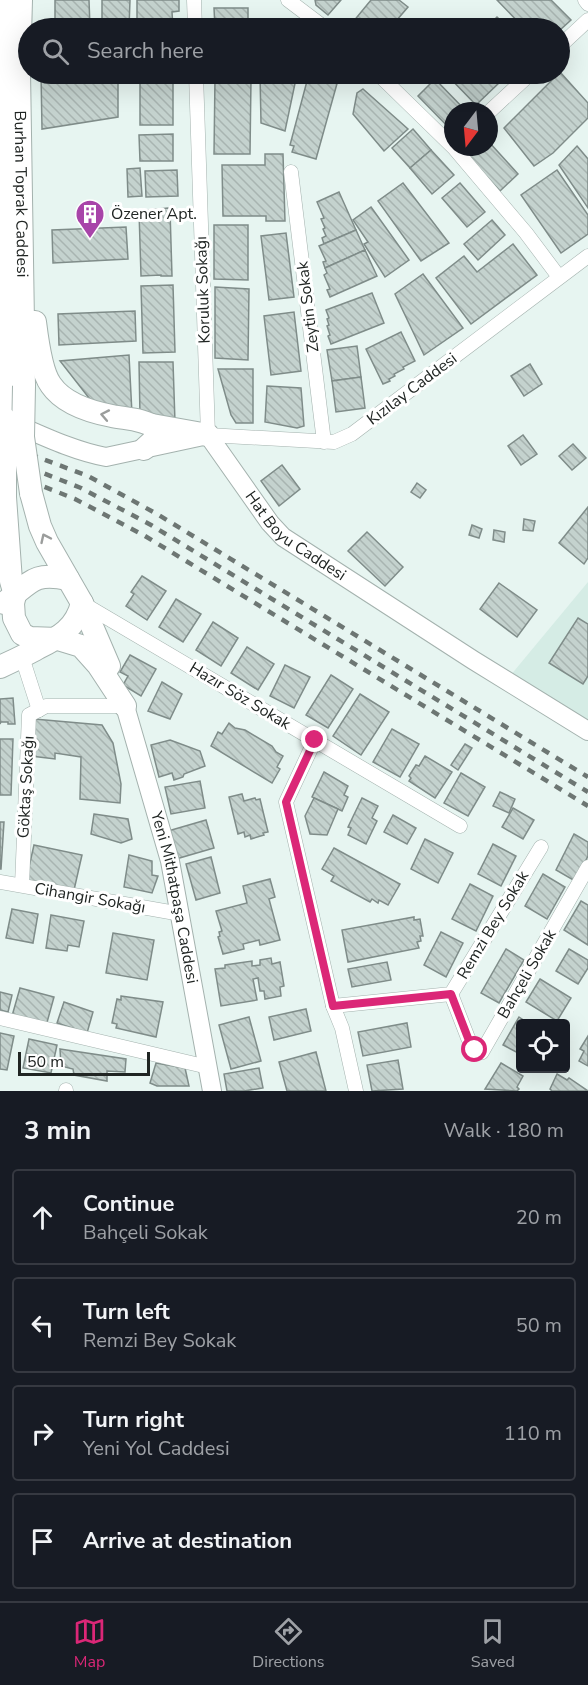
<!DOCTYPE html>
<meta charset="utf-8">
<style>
body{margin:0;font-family:"Nunito Sans",sans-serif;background:#20242c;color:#f1f3f6}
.controls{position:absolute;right:18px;bottom:18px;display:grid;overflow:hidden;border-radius:6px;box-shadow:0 6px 24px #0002}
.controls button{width:54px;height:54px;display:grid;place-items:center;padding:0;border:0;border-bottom:2px solid #363941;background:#171b24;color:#f1f3f6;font:30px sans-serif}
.compass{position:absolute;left:444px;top:102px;width:54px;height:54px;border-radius:50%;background:#171b24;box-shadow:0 6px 24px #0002;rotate:196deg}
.scale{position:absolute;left:18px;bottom:15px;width:132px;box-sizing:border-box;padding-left:6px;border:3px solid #202523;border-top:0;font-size:16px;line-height:21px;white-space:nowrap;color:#202523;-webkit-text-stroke:4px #fff;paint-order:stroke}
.stop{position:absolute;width:18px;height:18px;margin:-14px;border:4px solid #db2777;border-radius:50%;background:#fff}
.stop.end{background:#db2777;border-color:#fff;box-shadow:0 2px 6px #0008}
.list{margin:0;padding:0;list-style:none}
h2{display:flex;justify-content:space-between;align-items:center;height:78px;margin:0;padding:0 24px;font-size:26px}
h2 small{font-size:20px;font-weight:400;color:#9ea1a6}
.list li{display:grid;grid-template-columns:39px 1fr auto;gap:18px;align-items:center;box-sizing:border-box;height:96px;margin:0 12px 12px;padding:0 12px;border:2px solid #363941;border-radius:6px}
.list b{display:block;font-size:22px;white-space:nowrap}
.list p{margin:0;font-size:20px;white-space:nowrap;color:#9ea1a6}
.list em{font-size:20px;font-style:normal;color:#9ea1a6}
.icon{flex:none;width:33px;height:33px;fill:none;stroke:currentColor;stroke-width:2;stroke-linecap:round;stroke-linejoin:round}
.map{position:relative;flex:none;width:588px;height:1091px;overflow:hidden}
.search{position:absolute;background:#171b24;box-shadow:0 6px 24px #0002;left:18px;right:18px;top:18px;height:66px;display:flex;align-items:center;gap:15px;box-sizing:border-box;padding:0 21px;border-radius:33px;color:#9ea1a6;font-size:22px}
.sheet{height:510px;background:#171b24}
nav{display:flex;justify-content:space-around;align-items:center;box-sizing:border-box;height:84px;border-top:2px solid #363941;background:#171b24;font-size:16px;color:#9ea1a6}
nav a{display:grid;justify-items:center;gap:3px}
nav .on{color:#db2777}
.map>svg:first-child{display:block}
.built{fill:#d5ece5}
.building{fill:url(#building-back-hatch);stroke:#7f8c89;stroke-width:1.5}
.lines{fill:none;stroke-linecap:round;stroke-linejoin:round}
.minor-casing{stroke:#a4b2ae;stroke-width:15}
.tertiary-casing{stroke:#a4b2ae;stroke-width:20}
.primary-casing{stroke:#a4b2ae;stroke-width:24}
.minor{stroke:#fff;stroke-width:14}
.tertiary{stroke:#fff;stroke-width:18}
.primary{stroke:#fff;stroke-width:22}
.rail{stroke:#6d7673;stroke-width:4.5;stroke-dasharray:8 8;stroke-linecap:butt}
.primary-bridge-casing{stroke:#a4b2ae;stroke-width:24;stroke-linecap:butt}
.primary-bridge{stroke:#fff;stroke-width:22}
.oneway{stroke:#9b9d9c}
.route{stroke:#db2777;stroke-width:8}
.labels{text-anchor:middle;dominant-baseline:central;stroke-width:6;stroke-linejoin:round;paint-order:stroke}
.street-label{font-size:16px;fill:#202523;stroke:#fff}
.poi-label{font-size:16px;fill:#202523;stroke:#fff;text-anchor:start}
</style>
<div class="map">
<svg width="588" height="1091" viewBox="0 0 588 1091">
<defs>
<pattern id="building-back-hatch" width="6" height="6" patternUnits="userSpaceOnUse" patternTransform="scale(1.5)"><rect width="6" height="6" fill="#c4d2ce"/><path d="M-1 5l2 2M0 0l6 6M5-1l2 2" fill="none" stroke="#a8b4b1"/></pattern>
</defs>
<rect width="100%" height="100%" fill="#e7f5f1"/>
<!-- built -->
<polygon class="built" points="588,582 588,729 510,676"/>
<!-- building -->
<g class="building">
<polygon points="55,0 89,0 90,28 55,28"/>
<polygon points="102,0 130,0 129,28 102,28"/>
<polygon points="137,0 179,0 179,11 172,12 173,28 137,28"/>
<polygon points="315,0 341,0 328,15 316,5"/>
<polygon points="371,0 399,0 408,7 390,28 348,28"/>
<polygon points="497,0 551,0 571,20 560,30 524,28"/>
<polygon points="214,8 248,8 248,28 215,28"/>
<polygon points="497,17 509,28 486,28"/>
<polygon points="560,72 588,103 588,118 553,153 534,166 504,128"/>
<polygon points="41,74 118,74 118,117 42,129"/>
<polygon points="260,74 297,74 285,131 261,123"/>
<polygon points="311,74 338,80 316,159 292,152 294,146 290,145 307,81 309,81"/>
<polygon points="446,74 493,74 501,81 476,105"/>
<rect x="140" y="75" width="33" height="50"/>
<polygon points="215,78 251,79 250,154 214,154"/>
<polygon points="435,79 466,111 453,111 453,132 418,96"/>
<polygon points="363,89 408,129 384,151 353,114 357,93"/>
<polygon points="413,129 431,150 410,168 392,148"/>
<polygon points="173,134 173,161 140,161 139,135"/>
<polygon points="489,142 518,174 500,191 464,152 469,147 489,147"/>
<polygon points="577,146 588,159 588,208 559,165"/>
<polygon points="431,150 454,175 432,194 410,168"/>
<polygon points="265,154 283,154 285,221 266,221 266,216 223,216 222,165 265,165"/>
<polygon points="140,168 142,196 128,197 127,169"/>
<polygon points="177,170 178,196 146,197 145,171"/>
<polygon points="557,170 588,215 588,234 561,253 521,195"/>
<polygon points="403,183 449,243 421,261 378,201"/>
<polygon points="460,183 485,212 467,227 442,198"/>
<polygon points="339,192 356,230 324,244 322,238 326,236 323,229 325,228 321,219 324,218 317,202"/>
<polygon points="371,207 409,260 385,277 364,244 368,242 353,220"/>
<polygon points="168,208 170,210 172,276 161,276 161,275 141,276 139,211"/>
<polygon points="492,220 505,235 478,260 464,244"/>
<polygon points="214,225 248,225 248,280 214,279"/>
<polygon points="126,227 128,259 53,263 52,230"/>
<polygon points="356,230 365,250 325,268 323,262 326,261 319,246"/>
<polygon points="286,233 294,297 269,300 261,236"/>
<polygon points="513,244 537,275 471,324 436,278 464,256 477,272"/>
<polygon points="365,250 377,276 330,297 327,290 330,289 324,275 327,273 325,268"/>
<polygon points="423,274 463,328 424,355 395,294"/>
<polygon points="173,285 175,352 143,353 141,286"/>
<polygon points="215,287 249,289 248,360 215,358"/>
<polygon points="372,293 384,323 331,344 328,336 330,335 327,326 329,325 327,319 329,318 326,310"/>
<polygon points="135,311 136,341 59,345 58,314"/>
<polygon points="294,312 301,371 271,375 264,316"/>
<polygon points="401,332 415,361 403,367 404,369 394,374 395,376 389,379 390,381 383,384 366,349"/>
<polygon points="357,346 361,377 332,381 327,350"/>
<polygon points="129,355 132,414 93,403 60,361"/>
<polygon points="139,362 173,362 175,422 140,416"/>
<polygon points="530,364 542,384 524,396 511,376"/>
<polygon points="218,369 253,369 253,423 236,423 231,415"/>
<polygon points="361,377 365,408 336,412 332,381"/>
<polygon points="267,386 301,388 304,426 297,428 265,422"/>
<polygon points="523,435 537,454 521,465 508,446"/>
<polygon points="573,444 586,458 572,470 559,456"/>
<polygon points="282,465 300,489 279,506 261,481"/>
<polygon points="417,483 426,490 420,498 411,492"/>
<polygon points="588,507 588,558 584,564 559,543"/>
<polygon points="524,519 535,521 533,531 523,530"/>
<polygon points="472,525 482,529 479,538 469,535"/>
<polygon points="494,530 505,532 504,542 493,540"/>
<polygon points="367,532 403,567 385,586 348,551"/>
<polygon points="142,576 166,591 147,620 126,606 134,594 131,592"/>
<polygon points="499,583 537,610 517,637 480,609"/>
<polygon points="176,599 201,614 183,642 159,627"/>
<polygon points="578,618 588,624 588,676 583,684 549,663"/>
<polygon points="213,622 238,638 221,666 196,650"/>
<polygon points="247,647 274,664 258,690 231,673"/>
<polygon points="130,655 156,669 141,696 123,685 128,676 120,672"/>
<polygon points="285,665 310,677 294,708 270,696"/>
<polygon points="331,675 353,689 328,728 306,715"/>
<polygon points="162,682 182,694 170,719 148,711"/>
<polygon points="360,694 389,712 361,755 333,736"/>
<polygon points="13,698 15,724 8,724 8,722 1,722 0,724 0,699"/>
<polygon points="34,719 102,725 113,743 121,784 120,803 80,799 81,757 55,753 55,759 31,756"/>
<polygon points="229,723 235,728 245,730 272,746 276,752 283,756 277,767 280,769 272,783 211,746 218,732 222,734"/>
<polygon points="392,729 419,744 400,777 373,762"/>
<polygon points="0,739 13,739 11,795 0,795"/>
<polygon points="170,740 200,751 205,766 184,774 183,777 174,780 172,773 159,777 151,745"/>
<polygon points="465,744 472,748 458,770 451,765"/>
<polygon points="425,756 452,772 435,798 409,781 411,778 409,776 416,765 419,766"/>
<polygon points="324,772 348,786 344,795 348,797 342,811 312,797"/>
<polygon points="461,773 485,787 468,816 444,803"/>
<polygon points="200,781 205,808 171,814 165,787"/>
<polygon points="500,792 515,799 509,813 493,806"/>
<polygon points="242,794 244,801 255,798 256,800 260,799 268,832 263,833 264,835 251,839 250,835 245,837 244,832 238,834 229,797"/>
<polygon points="314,798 338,809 327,835 310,834 305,816"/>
<polygon points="362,798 378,806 372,818 377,821 366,844 348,835 351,828 348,827"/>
<polygon points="513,808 534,820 523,839 502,827"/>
<polygon points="94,814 128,819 132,839 121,843 91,834"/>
<polygon points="393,815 416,828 407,844 384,832"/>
<polygon points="206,820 214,848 176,859 168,831"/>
<polygon points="0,822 4,822 1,869 0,869"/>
<polygon points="574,834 588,842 588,856 575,881 556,870"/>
<polygon points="425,839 453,853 438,883 411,869"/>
<polygon points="493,844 516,856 501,886 478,874"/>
<polygon points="34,845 82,855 74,890 26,880"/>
<polygon points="334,848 400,884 388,905 379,900 378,903 372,899 370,902 331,881 334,876 322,869"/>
<polygon points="129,855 152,861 152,875 158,876 152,893 124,887"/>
<polygon points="211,857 220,893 196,900 186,864"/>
<polygon points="543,874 565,887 547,919 525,906"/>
<polygon points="270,879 275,897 269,899 280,940 260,945 259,940 243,944 244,949 223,954 218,937 220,936 219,932 222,931 216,911 247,903 243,886"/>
<polygon points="470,884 493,896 476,931 452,919"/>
<polygon points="581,901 588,905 588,945 564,930"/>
<polygon points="12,909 38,914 33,943 6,938"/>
<polygon points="51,915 84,921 79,947 68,945 67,951 46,948"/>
<polygon points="414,917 414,920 420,919 423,936 420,936 421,941 417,942 419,948 348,962 342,930"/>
<polygon points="441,932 463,943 446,977 424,965"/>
<polygon points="113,933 154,940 147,980 106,973"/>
<polygon points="506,949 524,960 499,1003 481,993"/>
<polygon points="569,949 588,960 588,968 578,984 556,971"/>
<polygon points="271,958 272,964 280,962 284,986 280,987 281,996 265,999 264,991 260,991 258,978 253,979 257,1000 221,1006 215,969 225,968 225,965 252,961 252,966 260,965 260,960"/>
<polygon points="387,962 391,980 352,987 348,969"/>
<polygon points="540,979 571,998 557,1021 526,1002"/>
<polygon points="20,988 54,997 46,1026 12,1016"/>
<polygon points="0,992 12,995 8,1012 0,1010"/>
<polygon points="121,996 163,1002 156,1037 116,1028 117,1024 112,1023 117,999 121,1000"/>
<polygon points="64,1002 93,1012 87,1033 57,1023"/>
<polygon points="306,1009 311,1031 274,1040 269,1017"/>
<polygon points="249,1017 261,1061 231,1069 219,1025"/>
<polygon points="519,1017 528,1023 520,1023 520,1054 503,1045"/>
<polygon points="407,1023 411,1047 363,1056 358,1032"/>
<polygon points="0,1033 14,1036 7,1070 0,1069"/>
<polygon points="588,1036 588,1066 579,1061 584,1051 580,1049"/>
<polygon points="29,1039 57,1045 51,1073 23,1068"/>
<polygon points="60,1049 126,1059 125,1072 107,1071 107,1081 74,1075 73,1069 61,1066"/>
<polygon points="316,1052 326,1091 287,1091 279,1062"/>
<polygon points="398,1060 403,1089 372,1091 367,1065"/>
<polygon points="156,1063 185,1068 189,1086 157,1086 150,1083"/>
<polygon points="501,1063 523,1076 517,1087 519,1089 517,1091 485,1089"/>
<polygon points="259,1068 263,1088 244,1091 227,1091 224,1074"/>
<polygon points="557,1074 567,1080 569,1078 588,1091 552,1091 550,1089"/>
</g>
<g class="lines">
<!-- minor casing -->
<g class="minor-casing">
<g id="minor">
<polyline points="194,0 195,28"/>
<polyline points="288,0 325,28"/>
<polyline points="585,0 588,4"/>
<polyline points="560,46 588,20"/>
<polyline points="196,74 208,435 334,442 352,434 588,256"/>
<polyline points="378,74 454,148 526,233 559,277"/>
<polyline points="489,112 530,74"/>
<polyline points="291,172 324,442"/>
<polyline points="82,603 460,826"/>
<polyline points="22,657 39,710"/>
<polyline points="315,740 286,802 333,1006 342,1028 356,1091"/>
<polyline points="0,882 181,914"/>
<polyline points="22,885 29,715 46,706 125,706"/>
<polyline points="451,994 468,1038 475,1050 482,1052 588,867"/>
<polyline points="333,1006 451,994 541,847"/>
<polyline points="0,1018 208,1067"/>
<polyline points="66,1091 66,1090"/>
</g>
</g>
<!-- tertiary casing -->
<g class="tertiary-casing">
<g id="tertiary">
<path id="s1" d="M 13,423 C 43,436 74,451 106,457 L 208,435 L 270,523 L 283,537 L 473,660 L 588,731"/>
<path id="s2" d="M 125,706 L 170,861 L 212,1091"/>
</g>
</g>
<!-- primary casing -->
<g class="primary-casing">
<g id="primary">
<polyline points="2,0 1,71 5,419"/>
<path id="s3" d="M 21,0 L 19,71 L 24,386"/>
<path d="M 35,322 C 37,338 41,372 51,385 C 64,404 91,412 112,416 C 126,419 144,419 156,428 L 156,438 L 144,449"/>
<polyline points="152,425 208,435"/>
<polyline points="31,493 40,526 47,542 82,603 109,666"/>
<polyline points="5,497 11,581 15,595 13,603 14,618 22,634 30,638 58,639 81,646 98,665 125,706"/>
<path d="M 4,603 C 30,584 32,571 68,579"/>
<path d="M 0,667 C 13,661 26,655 38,648 C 60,637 76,628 82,603"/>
</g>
</g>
<!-- minor -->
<use href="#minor" class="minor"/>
<!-- tertiary -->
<use href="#tertiary" class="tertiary"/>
<!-- primary -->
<use href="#primary" class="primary"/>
<!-- rail -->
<g class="rail">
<polyline points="0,443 88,476 157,514 588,777"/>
<polyline points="0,456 81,488 151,525 588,792"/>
<polyline points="0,469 75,499 145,536 588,806"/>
</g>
<!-- primary-bridge casing -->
<g class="primary-bridge-casing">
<g id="primary-bridge">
<polyline points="24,386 23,437 31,493"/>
<polyline points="5,419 5,497"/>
</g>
</g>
<!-- primary-bridge -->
<use href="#primary-bridge" class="primary-bridge"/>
</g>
<!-- one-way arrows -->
<defs><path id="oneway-chevron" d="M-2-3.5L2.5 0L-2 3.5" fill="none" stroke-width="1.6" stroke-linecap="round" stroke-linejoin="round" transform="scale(1.5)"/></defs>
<g class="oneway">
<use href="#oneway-chevron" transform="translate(105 415) rotate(-169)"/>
<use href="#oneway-chevron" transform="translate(45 538) rotate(-115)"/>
</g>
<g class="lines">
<!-- route -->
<polyline class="route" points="315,740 286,802 333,1006 451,994 468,1038 475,1050"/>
</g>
<!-- icons -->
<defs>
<g id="building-pin" transform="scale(1.5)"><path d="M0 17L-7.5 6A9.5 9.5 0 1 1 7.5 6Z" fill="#a844a9" stroke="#fff"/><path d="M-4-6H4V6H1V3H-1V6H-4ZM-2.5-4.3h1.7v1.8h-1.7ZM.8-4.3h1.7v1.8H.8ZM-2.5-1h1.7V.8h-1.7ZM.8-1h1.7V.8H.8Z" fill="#fff"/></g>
</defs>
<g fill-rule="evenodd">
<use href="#building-pin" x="90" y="214"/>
</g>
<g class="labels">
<!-- street labels -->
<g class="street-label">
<text stroke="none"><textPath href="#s3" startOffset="194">Burhan Toprak Caddesi</textPath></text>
<text transform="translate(203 290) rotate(-92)">Koruluk Sokağı</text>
<text transform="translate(308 307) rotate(-97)">Zeytin Sokak</text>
<text transform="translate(412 389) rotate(-37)">Kızılay Caddesi</text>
<text stroke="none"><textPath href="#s1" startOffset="339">Hat Boyu Caddesi</textPath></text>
<text transform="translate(240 696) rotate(31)">Hazır Söz Sokak</text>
<text transform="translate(26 787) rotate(-87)">Göktaş Sokağı</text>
<text stroke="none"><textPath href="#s2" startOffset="198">Yeni Mithatpaşa Caddesi</textPath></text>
<text transform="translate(90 898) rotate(10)">Cihangir Sokağı</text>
<text transform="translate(493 925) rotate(-59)">Remzi Bey Sokak</text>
<text transform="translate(527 974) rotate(-60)">Bahçeli Sokak</text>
</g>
<!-- poi labels -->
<g class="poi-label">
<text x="111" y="214">Özener Apt.</text>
</g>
</g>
</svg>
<div class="controls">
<button><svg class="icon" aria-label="locate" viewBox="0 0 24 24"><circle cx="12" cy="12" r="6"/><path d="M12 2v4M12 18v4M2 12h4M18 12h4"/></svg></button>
</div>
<svg class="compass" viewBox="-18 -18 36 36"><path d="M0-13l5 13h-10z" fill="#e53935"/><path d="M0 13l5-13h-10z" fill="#9ea1a6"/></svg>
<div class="scale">50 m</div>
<div class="stop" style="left:475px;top:1050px"></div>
<div class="stop end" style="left:315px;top:740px"></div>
<div class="search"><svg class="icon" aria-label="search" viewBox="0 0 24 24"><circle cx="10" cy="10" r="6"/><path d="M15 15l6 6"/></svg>Search here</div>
</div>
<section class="sheet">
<h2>3 min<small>Walk · 180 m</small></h2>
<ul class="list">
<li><svg class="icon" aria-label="ahead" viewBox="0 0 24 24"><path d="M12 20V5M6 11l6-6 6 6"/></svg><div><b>Continue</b><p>Bahçeli Sokak</p></div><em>20 m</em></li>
<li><svg class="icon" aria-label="left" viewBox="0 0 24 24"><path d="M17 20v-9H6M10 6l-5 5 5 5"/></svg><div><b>Turn left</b><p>Remzi Bey Sokak</p></div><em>50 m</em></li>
<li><svg class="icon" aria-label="right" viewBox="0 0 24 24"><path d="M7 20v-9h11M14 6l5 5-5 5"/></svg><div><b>Turn right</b><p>Yeni Yol Caddesi</p></div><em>110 m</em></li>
<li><svg class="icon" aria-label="arrive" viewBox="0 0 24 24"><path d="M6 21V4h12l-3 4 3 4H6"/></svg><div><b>Arrive at destination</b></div></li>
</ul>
</section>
<nav>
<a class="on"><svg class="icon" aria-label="map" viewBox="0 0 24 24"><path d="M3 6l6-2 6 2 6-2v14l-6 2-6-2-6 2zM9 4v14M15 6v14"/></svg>Map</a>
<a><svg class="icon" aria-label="directions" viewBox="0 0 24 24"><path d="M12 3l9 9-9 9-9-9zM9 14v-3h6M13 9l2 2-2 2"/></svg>Directions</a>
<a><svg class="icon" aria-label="saved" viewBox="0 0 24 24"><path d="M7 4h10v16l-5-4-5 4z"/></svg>Saved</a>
</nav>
